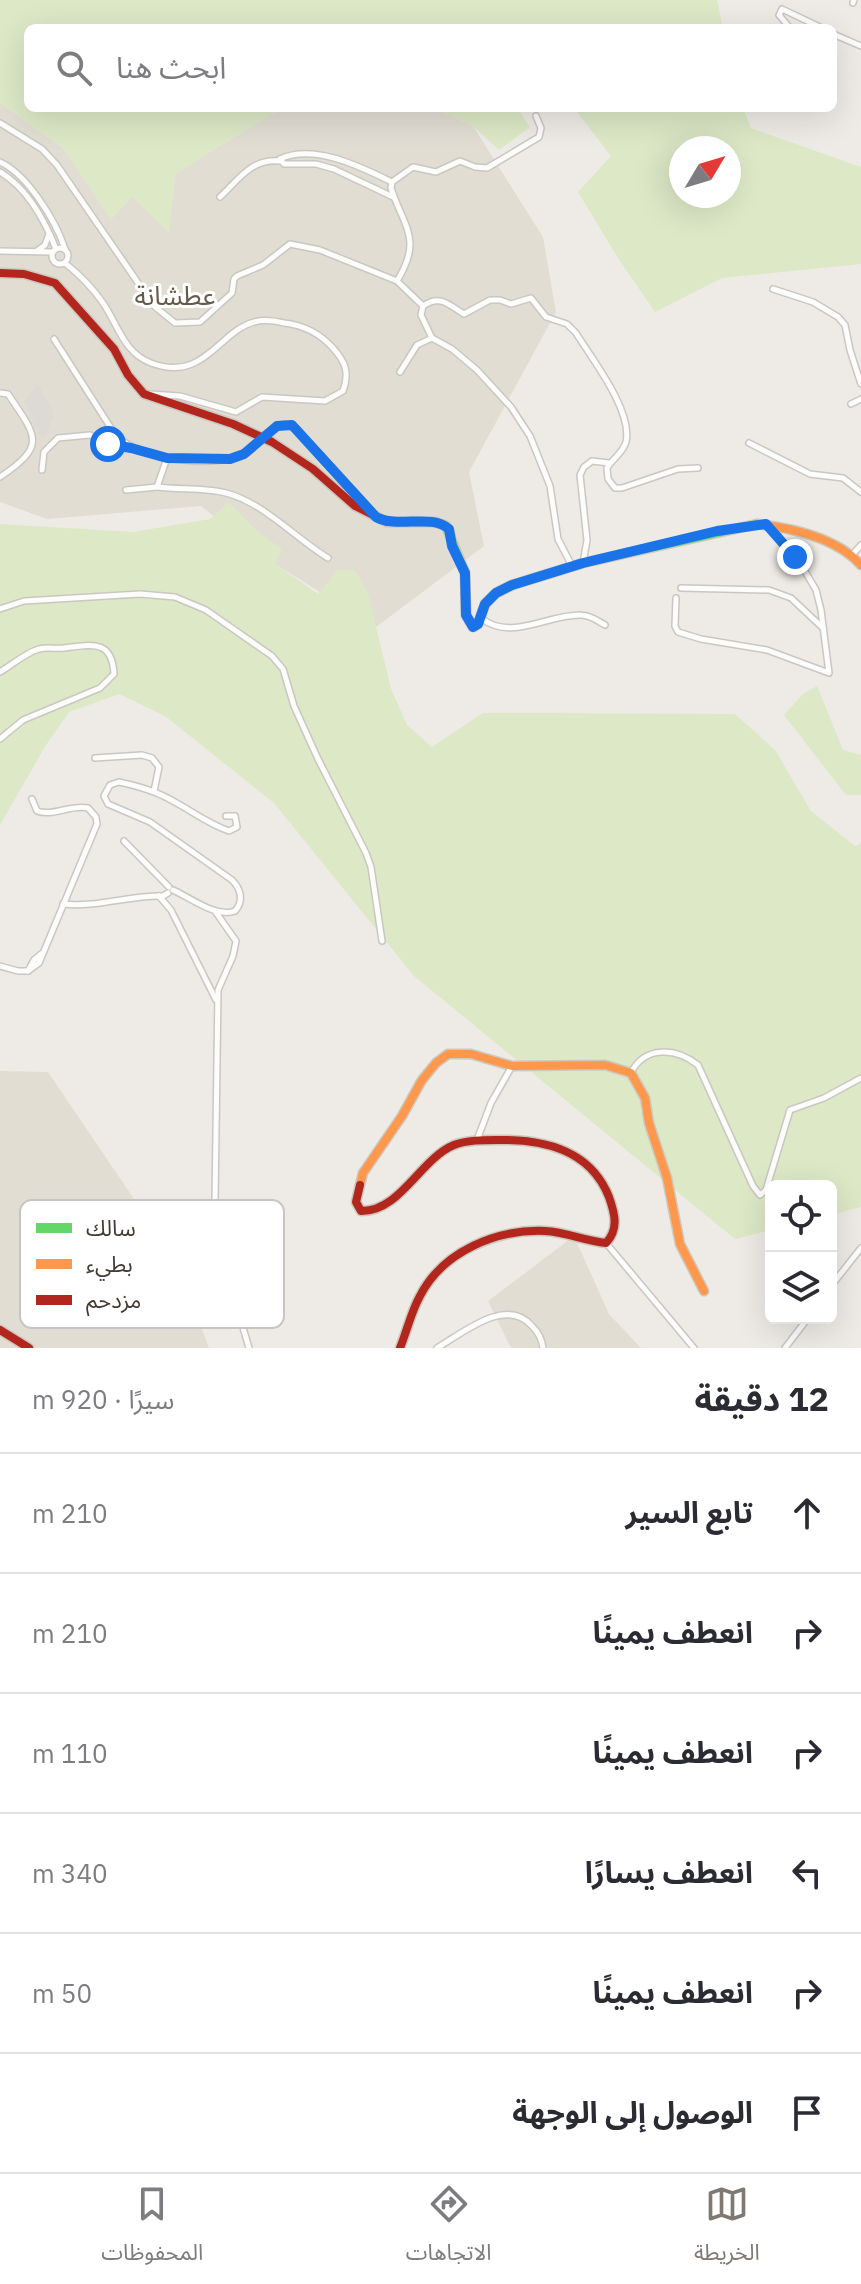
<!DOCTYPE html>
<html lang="ar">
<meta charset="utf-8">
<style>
body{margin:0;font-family:"IBM Plex Sans","Noto Sans Arabic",sans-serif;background:#f2f2f3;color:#2b2b33;direction:rtl}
.controls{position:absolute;right:24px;bottom:24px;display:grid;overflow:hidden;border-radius:12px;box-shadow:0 8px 32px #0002}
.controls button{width:72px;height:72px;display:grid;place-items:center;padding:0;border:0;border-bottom:2px solid #e1e1e2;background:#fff;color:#2b2b33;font:40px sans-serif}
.compass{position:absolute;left:669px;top:136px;width:72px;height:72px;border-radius:50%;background:#fff;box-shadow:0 8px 32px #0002;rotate:52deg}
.stop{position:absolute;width:24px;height:24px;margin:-18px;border:6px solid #1a73e8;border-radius:50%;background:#fff}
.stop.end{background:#1a73e8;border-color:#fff;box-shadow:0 2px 8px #0008}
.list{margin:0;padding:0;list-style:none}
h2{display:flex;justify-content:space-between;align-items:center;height:104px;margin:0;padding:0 32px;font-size:34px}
h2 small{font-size:26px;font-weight:400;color:#7c7c81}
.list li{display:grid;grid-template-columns:52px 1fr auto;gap:24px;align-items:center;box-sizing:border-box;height:120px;padding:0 32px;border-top:2px solid #e1e1e2}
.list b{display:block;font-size:30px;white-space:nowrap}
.list em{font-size:26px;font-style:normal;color:#7c7c81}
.icon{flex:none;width:44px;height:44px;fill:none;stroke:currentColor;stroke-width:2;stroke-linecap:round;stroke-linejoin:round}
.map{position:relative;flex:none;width:861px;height:1348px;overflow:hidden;direction:ltr}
.search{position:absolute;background:#fff;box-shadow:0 8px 32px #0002;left:24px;right:24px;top:24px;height:88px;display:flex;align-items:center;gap:20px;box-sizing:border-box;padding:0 28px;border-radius:12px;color:#7c7c81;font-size:30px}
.sheet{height:824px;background:#fff}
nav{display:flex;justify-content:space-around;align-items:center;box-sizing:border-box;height:112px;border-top:2px solid #e1e1e2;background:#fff;font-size:22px;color:#7c7c81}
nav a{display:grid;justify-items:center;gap:4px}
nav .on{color:#7f7972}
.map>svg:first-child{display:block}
.residential{fill:#e2ddd3}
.green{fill:#dce8c6;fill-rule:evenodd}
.parking{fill:#dddad6}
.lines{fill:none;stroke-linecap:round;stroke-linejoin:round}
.street-casing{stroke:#cac7c2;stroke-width:8}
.fast-casing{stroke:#ccc8bd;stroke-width:11}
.slow-casing{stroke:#ccc8bd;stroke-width:11}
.jam-casing{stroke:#ccc8bd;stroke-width:11}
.street{stroke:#fcfcfb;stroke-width:5}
.fast{stroke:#63d668;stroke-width:8}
.slow{stroke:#ff974d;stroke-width:8}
.jam{stroke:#b3261e;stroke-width:8}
.street-bridge-casing{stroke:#cac7c2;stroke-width:8;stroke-linecap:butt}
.street-bridge{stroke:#fcfcfb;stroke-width:5}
.route{stroke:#1a73e8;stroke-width:10}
.labels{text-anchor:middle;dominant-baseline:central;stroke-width:6;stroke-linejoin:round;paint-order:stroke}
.quarter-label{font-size:26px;fill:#65594b;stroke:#fff}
.key{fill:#fff;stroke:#c7c4c2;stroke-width:2}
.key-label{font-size:22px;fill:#433c34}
</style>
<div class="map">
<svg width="861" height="1348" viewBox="0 0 861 1348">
<rect width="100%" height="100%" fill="#eeebe6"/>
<!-- residential -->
<g class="residential">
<polygon points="0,103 63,148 111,219 132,196 169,232 175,174 273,113 293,108 434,108 473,126 543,237 556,312 469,472 484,546 376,627 275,564 201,506 47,519 0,502"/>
<polygon points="0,1071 48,1072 176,1261 209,1348 0,1348"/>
<polygon points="574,1236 609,1314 641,1348 511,1348 488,1301"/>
</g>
<!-- green -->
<g class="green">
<polygon points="0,0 717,0 723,28 28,28 28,108 293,108 273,113 175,174 169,233 132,197 111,219 63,148 0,103"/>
<polygon points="434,108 517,108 530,127 499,150 473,126"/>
<path d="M 574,108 L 743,108 L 751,128 L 861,167 L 861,264 L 722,278 L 655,312 L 618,258 L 578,192 L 611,156 ZM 729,148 L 729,196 L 681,196 L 681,148 Z"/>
<polygon points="229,502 257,531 282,549 275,564 318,594 337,570 355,570 368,593 391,689 407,725 432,747 483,713 735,714 775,750 811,811 855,846 861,843 861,1207 831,1215 831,1186 771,1186 771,1230 735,1239 414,976 274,803 165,716 119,694 69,712 46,745 0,825 0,524 133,532 210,519"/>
<polygon points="817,686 843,750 861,755 861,795 846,795 784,715 803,694"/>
</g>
<!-- parking -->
<polygon class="parking" points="38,384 54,414 45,437 38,433 24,401"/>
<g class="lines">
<!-- street casing -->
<g class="street-casing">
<g id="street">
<polyline points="853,3 854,0"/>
<polyline points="790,28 779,15 782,9 822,28"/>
<polyline points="833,34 861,46"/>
<polyline points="0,123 42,149 57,165 154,306 175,323 200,322 232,293 234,279 237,276 263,265 290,244 320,250 397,281"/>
<polyline points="280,159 284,164 316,164 334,169 393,197"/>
<path d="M 280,159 C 314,143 361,167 392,182"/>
<path d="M 0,162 C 27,174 56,221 65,249"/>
<path d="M 0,172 C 27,188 45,221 56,249"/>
<path d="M 220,197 C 239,179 252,158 280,161"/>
<circle cx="60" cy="256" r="8"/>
<polyline points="0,251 53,252"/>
<polyline points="37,251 45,245 49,234"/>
<path d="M 65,263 C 80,275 92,287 103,303 C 118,325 124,353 151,363 C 204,383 218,332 254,322 C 264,319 275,321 284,323 C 304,325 319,333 332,347 C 345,361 350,372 343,391 L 325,401 L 262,397 L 236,412 L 180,396 L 150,394"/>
<polyline points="773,289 813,302 838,317 845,325 850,350 861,384"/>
<path d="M 423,306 C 440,294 449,305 464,314 L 490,300 L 500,300 L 511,304 L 531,298 L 546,317 L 567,324 L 576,333 C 592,359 633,411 626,442 C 623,453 612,459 607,468 L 608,479 L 615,488 L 622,488 L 678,469 L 698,468"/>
<path d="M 432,338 L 421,315 L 423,306 L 397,281 C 423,239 404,228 391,188 L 392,182 L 413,167 L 436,172 L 460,161 L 475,167 L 487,168 L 539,137 L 541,128 L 536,116"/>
<path d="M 54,339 L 116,436 C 142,460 223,472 251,449"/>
<polyline points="400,372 417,345 432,338 452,349 477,370 511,407 530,436 550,486 558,539 572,566"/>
<path d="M 0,393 L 8,394 C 36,436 48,445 0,477"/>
<polyline points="851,404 861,399"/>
<polyline points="273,429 284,424 296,429 370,510"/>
<polyline points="749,443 810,474 843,478 861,492"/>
<polyline points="42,470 44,452 58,438 90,435 114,447 130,448"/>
<path d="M 157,487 C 180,490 204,487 226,493 C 264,503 295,538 328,558"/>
<polyline points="126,490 157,487 167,458"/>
<polyline points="852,555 861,545"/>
<polyline points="583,563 587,540 580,475 584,467 592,461 609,463"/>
<polyline points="681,588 769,590 791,598 823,628"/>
<polyline points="676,598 675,626 678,632 701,639 767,650 829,673 821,610 816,590 803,568 767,524"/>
<polyline points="0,609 24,601 140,594 175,597 206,610 272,656 283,669 294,706 318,759 366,853 371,867 382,941"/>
<path d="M 481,618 C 511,642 548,614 581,615 C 590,615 598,621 605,625"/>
<path d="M 0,672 C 12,665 25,653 39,649 C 47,647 55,649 64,648 C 90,645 112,638 114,674 L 100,688 L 23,720 L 0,739"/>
<polyline points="95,758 142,755 152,758 159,767 154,791"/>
<path d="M 32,799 L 37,811 C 53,817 71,804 88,808 L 96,817 L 97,824 L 39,963 L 28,971 L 34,960 L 41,954"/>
<polyline points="124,841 169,887"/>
<path d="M 173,890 C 191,898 216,918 235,911 C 244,901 241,889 232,880 L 150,822 L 108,804 L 104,796 L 110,785 L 119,782 C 138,786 156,791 173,801 C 192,811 208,824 229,831 L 237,827 L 235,816 L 226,816"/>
<polyline points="159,896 171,910 216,1000"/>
<path d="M 63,904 C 97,908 129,895 163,896 L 168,893"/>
<polyline points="215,911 236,941 233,956 218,990 215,1202 232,1290 249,1348"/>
<polyline points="0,966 18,971 28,971"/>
<path d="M 631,1073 C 645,1045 676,1048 698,1065 L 753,1186 L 760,1195 L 766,1190 L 790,1110 L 824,1098 L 861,1078"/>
<polyline points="477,1140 491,1103 512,1066"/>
<polyline points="606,1243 694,1348"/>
<polyline points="831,1286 861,1248"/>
<path d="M 437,1348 C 463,1333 506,1296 532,1326 C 538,1332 542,1339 543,1348"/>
<polyline points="785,1348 808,1318"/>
</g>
</g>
<!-- fast casing -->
<g class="fast-casing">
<polyline id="fast" points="393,522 435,522 446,526 465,573 466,615 473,627 478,624 485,604 496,593 512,585 583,563 757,524"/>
</g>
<!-- slow casing -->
<g class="slow-casing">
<g id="slow">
<path d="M 757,524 C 792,528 837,538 861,565"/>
<polyline points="360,1185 363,1173 402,1116 422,1080 436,1063 448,1054 471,1054 512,1066 605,1065 631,1073 645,1098 649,1123 667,1178 680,1244 704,1291"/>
</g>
</g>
<!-- jam casing -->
<g class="jam-casing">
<g id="jam">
<polyline points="0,273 24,274 55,283 114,349 128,375 144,394 233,424 272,442 313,469 355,506 387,522 393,522"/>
<path d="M 360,1185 L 356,1202 L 361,1211 C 400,1212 420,1159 454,1145 C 467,1140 483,1140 497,1140 C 543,1139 590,1149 609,1197 C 615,1214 619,1229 606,1243 C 585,1241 566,1232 545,1231 C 497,1229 443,1251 420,1296 C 411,1312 407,1331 400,1348"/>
<polyline points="0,1330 29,1348"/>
</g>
</g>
<!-- street -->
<use href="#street" class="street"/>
<!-- fast -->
<use href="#fast" class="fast"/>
<!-- slow -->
<use href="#slow" class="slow"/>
<!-- jam -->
<use href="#jam" class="jam"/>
<!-- street-bridge casing -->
<g class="street-bridge-casing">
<polyline id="street-bridge" points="251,449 273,429"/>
</g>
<!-- street-bridge -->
<use href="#street-bridge" class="street-bridge"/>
</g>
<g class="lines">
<!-- route -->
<path class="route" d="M 108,444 L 131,448 L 167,458 L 230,459 L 244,454 L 277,426 L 292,425 L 376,517 C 399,529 430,513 449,529 L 452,546 L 465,573 L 466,615 L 473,627 L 478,624 L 485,604 L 496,593 L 512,585 L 583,563 L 717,531 L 766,524 L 795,557"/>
</g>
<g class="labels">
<!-- quarter labels -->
<g class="quarter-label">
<text x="175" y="295">عطشانة</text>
</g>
</g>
<!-- legend -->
<rect x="20" y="1200" width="264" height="128" rx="12" class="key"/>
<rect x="36" y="1223" width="36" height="10" fill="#63d668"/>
<rect x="36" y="1259" width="36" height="10" fill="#ff974d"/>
<rect x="36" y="1295" width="36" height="10" fill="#b3261e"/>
<g class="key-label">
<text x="86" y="1236">سالك</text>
<text x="86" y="1272">بطيء</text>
<text x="86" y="1308">مزدحم</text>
</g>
</svg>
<div class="controls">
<button><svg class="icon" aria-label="locate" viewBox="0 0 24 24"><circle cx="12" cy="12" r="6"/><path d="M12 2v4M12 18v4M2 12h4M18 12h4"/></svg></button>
<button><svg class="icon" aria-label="layers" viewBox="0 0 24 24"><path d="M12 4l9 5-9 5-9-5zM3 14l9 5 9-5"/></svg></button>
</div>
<svg class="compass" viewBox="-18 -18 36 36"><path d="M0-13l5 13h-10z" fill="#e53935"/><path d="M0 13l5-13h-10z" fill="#7c7c81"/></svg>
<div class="stop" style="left:108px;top:444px"></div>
<div class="stop end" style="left:795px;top:557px"></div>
<div class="search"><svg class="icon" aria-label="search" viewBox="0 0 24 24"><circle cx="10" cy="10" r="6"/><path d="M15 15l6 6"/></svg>ابحث هنا</div>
</div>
<section class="sheet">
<h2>12 دقيقة<small>سيرًا · 920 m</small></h2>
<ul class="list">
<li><svg class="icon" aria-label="ahead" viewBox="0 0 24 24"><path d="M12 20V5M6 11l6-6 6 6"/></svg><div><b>تابع السير</b></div><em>210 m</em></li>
<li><svg class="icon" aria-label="right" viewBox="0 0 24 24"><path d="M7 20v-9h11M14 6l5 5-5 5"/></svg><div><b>انعطف يمينًا</b></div><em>210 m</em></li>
<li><svg class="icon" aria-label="right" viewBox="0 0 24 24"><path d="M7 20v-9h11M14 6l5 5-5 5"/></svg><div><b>انعطف يمينًا</b></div><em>110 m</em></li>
<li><svg class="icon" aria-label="left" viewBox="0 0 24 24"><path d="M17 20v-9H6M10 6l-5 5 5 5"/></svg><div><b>انعطف يسارًا</b></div><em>340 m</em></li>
<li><svg class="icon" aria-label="right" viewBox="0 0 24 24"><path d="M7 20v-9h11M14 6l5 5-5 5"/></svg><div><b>انعطف يمينًا</b></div><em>50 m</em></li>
<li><svg class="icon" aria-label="arrive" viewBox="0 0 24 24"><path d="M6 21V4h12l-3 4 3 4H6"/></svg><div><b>الوصول إلى الوجهة</b></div></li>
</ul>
</section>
<nav>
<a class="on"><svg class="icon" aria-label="map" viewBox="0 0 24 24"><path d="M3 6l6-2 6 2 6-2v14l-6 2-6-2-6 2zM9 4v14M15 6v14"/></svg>الخريطة</a>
<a><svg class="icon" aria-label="directions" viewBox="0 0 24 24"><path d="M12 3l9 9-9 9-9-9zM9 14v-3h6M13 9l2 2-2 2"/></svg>الاتجاهات</a>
<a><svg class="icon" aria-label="saved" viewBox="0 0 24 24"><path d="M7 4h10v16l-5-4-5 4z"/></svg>المحفوظات</a>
</nav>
